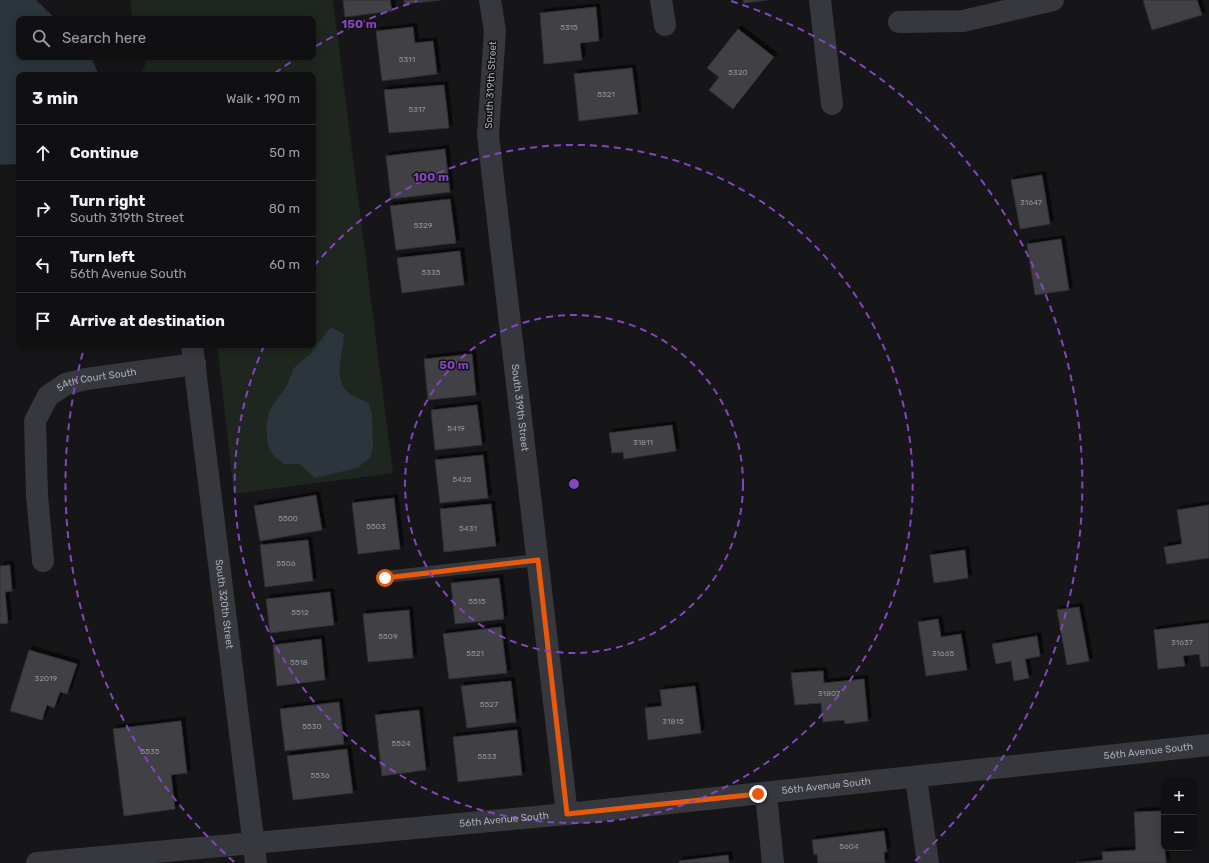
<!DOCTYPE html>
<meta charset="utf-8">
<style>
body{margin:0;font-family:Rubik,sans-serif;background:#19191b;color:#f1f3f6}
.controls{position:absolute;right:12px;bottom:12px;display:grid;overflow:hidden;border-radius:8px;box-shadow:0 2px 10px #0003}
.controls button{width:36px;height:36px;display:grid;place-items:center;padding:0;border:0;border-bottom:1px solid #303032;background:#101012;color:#f1f3f6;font:20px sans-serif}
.stop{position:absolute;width:12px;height:12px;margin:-9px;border:3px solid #ea580c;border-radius:50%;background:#fff}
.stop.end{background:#ea580c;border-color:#fff;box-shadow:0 1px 4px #0008}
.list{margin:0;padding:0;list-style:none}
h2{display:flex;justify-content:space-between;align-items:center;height:52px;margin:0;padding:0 16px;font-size:17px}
h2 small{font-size:13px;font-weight:400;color:#9c9d9f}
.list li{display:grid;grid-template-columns:26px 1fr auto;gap:12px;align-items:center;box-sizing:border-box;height:56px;padding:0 16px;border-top:1px solid #303032}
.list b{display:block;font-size:15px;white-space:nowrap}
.list p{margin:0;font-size:13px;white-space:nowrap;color:#9c9d9f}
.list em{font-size:13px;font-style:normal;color:#9c9d9f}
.icon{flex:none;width:22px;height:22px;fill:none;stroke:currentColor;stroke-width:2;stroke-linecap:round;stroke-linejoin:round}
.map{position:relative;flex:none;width:1209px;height:863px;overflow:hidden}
.search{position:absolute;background:#101012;box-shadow:0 2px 10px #0003;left:16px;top:16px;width:300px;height:44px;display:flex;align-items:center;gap:10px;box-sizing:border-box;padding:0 14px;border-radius:8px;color:#9c9d9f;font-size:15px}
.panel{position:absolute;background:#101012;box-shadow:0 2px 10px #0003;left:16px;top:72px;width:300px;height:276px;border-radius:8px}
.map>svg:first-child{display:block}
.green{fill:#1e261f}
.water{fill:#2c353c}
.building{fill:#404145;stroke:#303034;filter:url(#shadow)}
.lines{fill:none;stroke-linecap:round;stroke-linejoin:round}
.lane{stroke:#37383d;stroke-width:12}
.street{stroke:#37383d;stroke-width:22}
.route{stroke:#ea580c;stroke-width:5}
.ring{fill:none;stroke:#8446be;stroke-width:2;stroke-dasharray:7 5}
.labels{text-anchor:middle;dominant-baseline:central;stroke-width:3;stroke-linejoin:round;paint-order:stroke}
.number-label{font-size:8px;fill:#8e929b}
.street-label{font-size:10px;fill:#a8adb8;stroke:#111113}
.centre{fill:#8446be;stroke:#111113;stroke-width:2}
.ring-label{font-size:12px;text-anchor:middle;font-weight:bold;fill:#8446be;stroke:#111113;stroke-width:3;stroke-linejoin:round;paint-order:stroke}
</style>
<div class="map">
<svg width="1209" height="863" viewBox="0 0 1209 863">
<defs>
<filter id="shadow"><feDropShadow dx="3.5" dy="-3.5" stdDeviation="0" flood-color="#0009"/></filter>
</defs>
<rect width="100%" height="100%" fill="#161618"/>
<!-- green -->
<polygon class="green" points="130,0 333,0 393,473 234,494 217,345 313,345 313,75 141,75 148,57 313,57 313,19 132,19"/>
<!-- water -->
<g class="water">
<polygon points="0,0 36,0 56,19 19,19 19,57 91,57 99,75 19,75 19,164 0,165"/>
<path d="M 331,327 L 344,334 C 344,354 331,378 350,394 C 356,399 364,399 369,404 L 372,415 L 373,446 L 370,458 L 357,468 L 315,478 L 299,464 L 284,464 L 273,455 L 268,446 L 266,426 L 270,409 L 287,385 L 294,368 L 311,353 Z"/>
</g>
<!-- building -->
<g class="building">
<polygon points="343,0 390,0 392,11 345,17"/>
<polygon points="404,0 441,0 405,4"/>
<polygon points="743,0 767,0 744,3"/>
<polygon points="1143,0 1197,0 1202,15 1152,30"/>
<polygon points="596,7 599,41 580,43 582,60 544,64 540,13"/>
<polygon points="413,27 415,43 433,41 437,74 382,81 376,31"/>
<polygon points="738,29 774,57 733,109 709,90 719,77 707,68"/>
<polygon points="632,68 638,114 579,121 574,74"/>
<polygon points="444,85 449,128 389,133 384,90"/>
<polygon points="445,149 450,192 391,199 386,156"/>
<polygon points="1042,175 1050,224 1020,229 1011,180"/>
<polygon points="450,199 456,243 396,250 390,206"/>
<polygon points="1061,239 1069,290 1035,295 1027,244"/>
<polygon points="460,251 464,285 402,293 397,258"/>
<polygon points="472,354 476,395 428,400 424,359"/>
<polygon points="477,405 482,445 435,450 431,410"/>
<polygon points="672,425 676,451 624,459 623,452 612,453 609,433"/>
<polygon points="483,455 488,498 440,503 435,460"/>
<polygon points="316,495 322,530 260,541 254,506"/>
<polygon points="394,498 400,549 358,554 352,503"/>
<polygon points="491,504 496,546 444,552 440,509"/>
<polygon points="1209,505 1209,558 1167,564 1164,547 1182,544 1177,510"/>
<polygon points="308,540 313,581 265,587 260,545"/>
<polygon points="965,550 968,578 934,583 930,555"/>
<polygon points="10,565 12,591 5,592 8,623 0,624 0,566"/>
<polygon points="499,578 504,619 455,624 451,583"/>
<polygon points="330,592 334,625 270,633 266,599"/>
<polygon points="1079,607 1089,661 1067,665 1057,610"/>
<polygon points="409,610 413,658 368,662 363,614"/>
<polygon points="938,619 941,637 961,634 967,670 926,676 918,622"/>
<polygon points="1209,623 1209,666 1201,667 1199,654 1183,656 1185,666 1158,669 1154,630"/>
<polygon points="501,627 507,673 449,679 443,634"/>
<polygon points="1037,636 1040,656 1025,659 1029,678 1014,681 1011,661 996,664 992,644"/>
<polygon points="321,639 325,680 277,686 273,645"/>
<polygon points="29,650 77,664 67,694 60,692 54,708 47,705 42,720 10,711"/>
<polygon points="823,671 824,683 864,679 868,721 845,724 844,720 823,722 821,703 795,705 791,673"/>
<polygon points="511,681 516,722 467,728 461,686"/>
<polygon points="695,686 701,733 648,740 645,708 662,706 660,690"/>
<polygon points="339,702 344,744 285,751 280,709"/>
<polygon points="419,710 426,770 382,776 375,715"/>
<polygon points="181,721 187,773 171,775 175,809 124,816 113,729"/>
<polygon points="517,730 522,775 458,782 453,737"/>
<polygon points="347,749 353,793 293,800 287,756"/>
<polygon points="1163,811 1166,863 1076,863 1103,860 1102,852 1136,850 1134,812"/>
<polygon points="884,831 887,852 884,852 885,863 818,863 817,854 814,855 812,840"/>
<polygon points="728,855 729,863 679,863 679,861"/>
</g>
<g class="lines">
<!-- lane -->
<polyline class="lane" points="385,577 538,560"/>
<!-- street -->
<g class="street">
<path id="s1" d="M 490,0 L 495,31 L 488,135 L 567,814"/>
<polyline points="661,0 665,25"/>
<polyline points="820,0 832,104"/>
<polyline points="899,22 963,21 1053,0"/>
<path id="s2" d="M 192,345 L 256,863"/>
<path id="s3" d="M 43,561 L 37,495 L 35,421 L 48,396 L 66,384 L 86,379 L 195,364"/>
<polyline points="916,778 928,863"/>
<polyline points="766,794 773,863"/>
<path id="s4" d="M 37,863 L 567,814 L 1209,745"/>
</g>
</g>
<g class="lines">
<!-- route -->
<polyline class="route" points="385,578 538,560 567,814 758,794"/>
</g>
<!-- distance rings -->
<g class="ring">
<circle cx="574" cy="484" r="169"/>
<path d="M314 266A339 339 0 1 1 264 346"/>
<path d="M234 862A508 508 0 0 1 84 348M275 73A508 508 0 0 1 297 58M316 46A508 508 0 0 1 417 1M731 1A508 508 0 0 1 914 862"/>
</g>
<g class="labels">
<!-- number labels -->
<g class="number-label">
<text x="569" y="27">5315</text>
<text x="407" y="59">5311</text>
<text x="738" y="72">5320</text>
<text x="606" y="94">5321</text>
<text x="417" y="109">5317</text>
<text x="1031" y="202">31647</text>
<text x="423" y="225">5329</text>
<text x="431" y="272">5335</text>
<text x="456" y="428">5419</text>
<text x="643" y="442">31811</text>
<text x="462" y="479">5425</text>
<text x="288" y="518">5500</text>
<text x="376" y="526">5503</text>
<text x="468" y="528">5431</text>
<text x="286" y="563">5506</text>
<text x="477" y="601">5515</text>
<text x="300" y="612">5512</text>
<text x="388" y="636">5509</text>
<text x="1182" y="642">31637</text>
<text x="475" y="653">5521</text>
<text x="943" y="653">31665</text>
<text x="299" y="662">5518</text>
<text x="46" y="678">32019</text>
<text x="829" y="693">31807</text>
<text x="489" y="704">5527</text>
<text x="673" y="721">31815</text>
<text x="312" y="726">5530</text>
<text x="401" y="743">5524</text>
<text x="150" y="751">5535</text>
<text x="487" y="756">5533</text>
<text x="320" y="775">5536</text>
<text x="849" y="846">5604</text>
</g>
<!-- street labels -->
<g class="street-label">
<text transform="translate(491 85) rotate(-87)">South 319th Street</text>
<text stroke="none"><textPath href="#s3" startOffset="221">54th Court South</textPath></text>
<text stroke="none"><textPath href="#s1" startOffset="410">South 319th Street</textPath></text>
<text stroke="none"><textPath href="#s2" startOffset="261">South 320th Street</textPath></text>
<text stroke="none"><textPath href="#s4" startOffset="1117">56th Avenue South</textPath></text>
<text stroke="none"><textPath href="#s4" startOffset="793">56th Avenue South</textPath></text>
<text stroke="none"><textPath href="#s4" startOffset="469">56th Avenue South</textPath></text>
</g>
</g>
<circle cx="574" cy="484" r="6" class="centre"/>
<g class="ring-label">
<text x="359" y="28">150 m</text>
<text x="431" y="181">100 m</text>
<text x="454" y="369">50 m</text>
</g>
</svg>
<div class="controls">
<button>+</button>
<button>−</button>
</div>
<div class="stop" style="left:385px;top:578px"></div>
<div class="stop end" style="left:758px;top:794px"></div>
<div class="search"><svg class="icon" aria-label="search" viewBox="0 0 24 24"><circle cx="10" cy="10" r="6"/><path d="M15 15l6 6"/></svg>Search here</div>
<section class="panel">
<h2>3 min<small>Walk · 190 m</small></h2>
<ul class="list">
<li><svg class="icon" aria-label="ahead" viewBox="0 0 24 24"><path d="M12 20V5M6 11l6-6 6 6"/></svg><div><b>Continue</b></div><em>50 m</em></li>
<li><svg class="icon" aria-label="right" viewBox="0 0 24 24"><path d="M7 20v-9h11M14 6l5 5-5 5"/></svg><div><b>Turn right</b><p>South 319th Street</p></div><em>80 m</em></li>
<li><svg class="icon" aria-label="left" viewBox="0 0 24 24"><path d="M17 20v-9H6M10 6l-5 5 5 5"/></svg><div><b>Turn left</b><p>56th Avenue South</p></div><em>60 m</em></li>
<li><svg class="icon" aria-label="arrive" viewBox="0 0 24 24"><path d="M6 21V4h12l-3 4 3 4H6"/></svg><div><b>Arrive at destination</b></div></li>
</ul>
</section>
</div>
